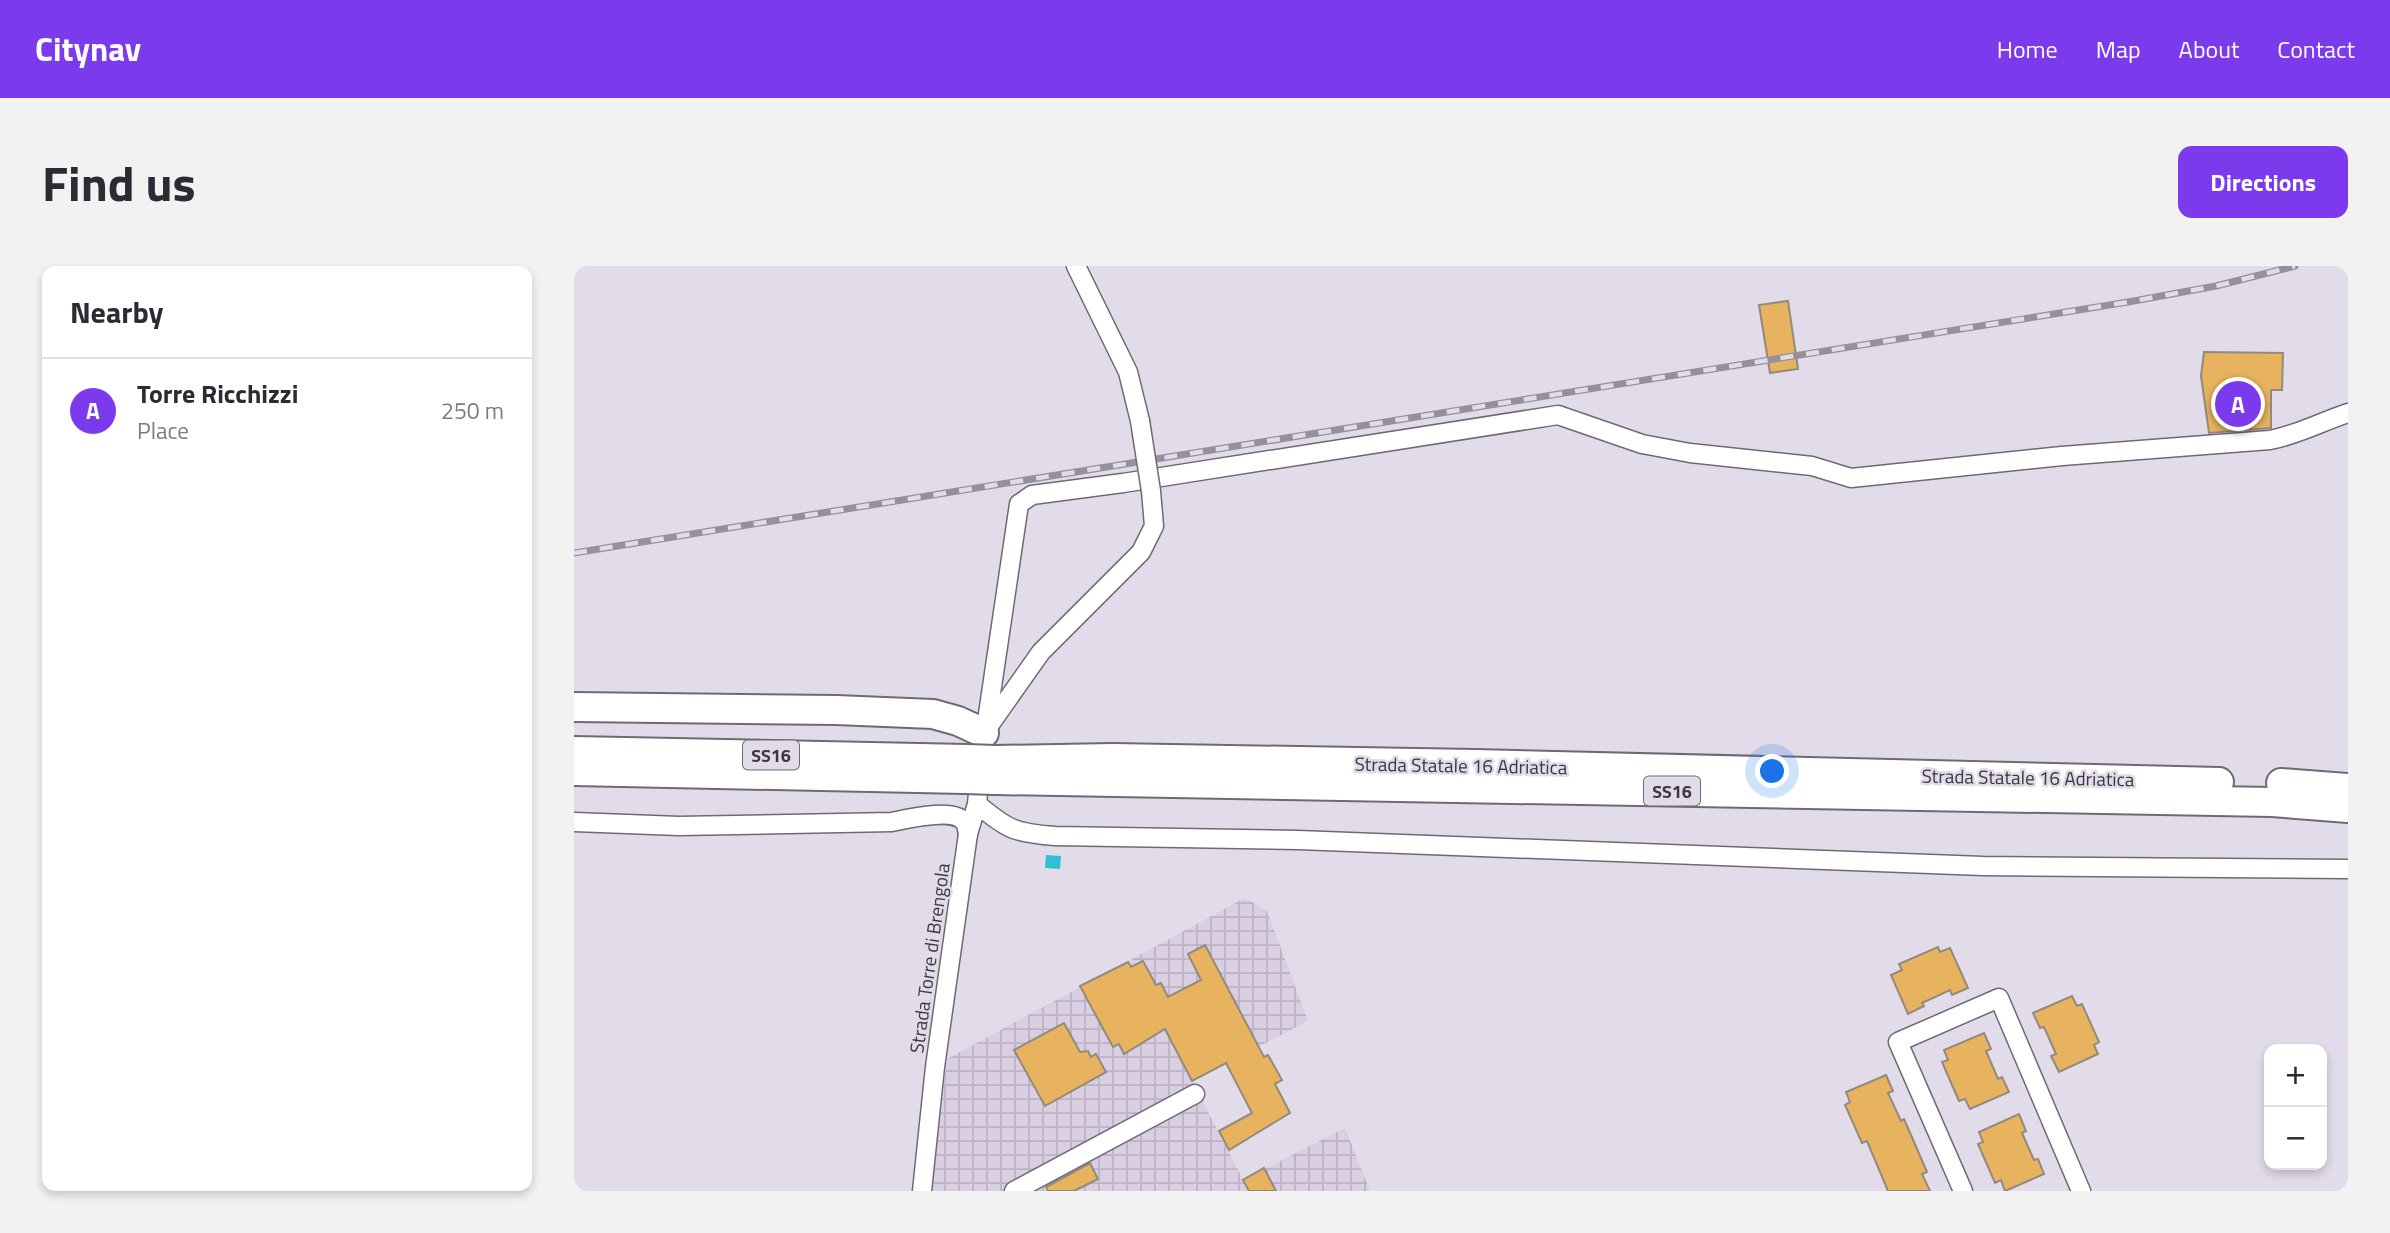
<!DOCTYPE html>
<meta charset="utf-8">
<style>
body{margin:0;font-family:"Titillium Web",sans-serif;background:#f2f2f3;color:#2b2b33}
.controls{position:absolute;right:21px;bottom:21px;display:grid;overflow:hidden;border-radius:14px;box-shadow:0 4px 10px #0003}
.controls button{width:63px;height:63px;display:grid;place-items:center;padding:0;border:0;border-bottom:2px solid #e1e1e2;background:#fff;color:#2b2b33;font:35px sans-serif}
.you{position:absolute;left:1199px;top:506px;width:24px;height:24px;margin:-18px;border:5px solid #fff;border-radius:50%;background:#1a73e8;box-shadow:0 0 0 10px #1a73e833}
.badge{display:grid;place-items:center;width:46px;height:46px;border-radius:50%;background:#7c3aed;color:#fff;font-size:23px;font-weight:700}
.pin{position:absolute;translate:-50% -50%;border:4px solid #fff;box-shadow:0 2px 7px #0006}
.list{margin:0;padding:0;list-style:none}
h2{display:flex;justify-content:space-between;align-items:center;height:91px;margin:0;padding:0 28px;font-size:30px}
h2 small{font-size:23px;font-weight:400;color:#7c7c81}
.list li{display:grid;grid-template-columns:46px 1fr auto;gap:21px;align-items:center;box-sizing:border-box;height:105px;padding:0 28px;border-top:2px solid #e1e1e2}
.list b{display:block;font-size:26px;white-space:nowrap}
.list p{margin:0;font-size:23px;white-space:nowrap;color:#7c7c81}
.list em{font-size:23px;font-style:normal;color:#7c7c81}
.map{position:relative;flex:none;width:1774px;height:925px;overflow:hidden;border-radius:14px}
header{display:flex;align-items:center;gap:42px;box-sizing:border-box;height:98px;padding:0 35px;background:#7c3aed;color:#fff}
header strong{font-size:33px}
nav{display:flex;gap:38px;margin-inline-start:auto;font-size:24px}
.intro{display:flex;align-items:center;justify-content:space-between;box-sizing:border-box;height:168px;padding:0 42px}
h1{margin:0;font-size:49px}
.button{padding:18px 32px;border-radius:14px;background:#7c3aed;color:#fff;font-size:24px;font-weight:700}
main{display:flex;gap:42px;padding:0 42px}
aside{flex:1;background:#fff;border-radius:14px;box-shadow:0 4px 10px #0003}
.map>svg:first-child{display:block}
.industrial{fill:url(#industrial-grid)}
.water{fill:url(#water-ripples)}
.building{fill:#e8b35f;stroke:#938a7e;stroke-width:2}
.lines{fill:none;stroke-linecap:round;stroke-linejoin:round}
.minor-casing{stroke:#706975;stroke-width:21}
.trunk-casing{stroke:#706975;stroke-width:32}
.minor{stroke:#fff;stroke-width:18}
.trunk{stroke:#fff;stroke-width:28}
.rail-casing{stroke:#95909a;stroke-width:7}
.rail{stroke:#e2dbe9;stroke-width:4.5;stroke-dasharray:13;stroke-linecap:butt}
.minor-bridge-casing{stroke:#706975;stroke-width:21;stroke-linecap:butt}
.trunk-bridge-casing{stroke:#706975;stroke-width:32;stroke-linecap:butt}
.minor-bridge{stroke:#fff;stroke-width:18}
.trunk-bridge{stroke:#fff;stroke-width:28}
.labels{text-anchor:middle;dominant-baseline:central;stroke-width:5;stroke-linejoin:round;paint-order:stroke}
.shield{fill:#e2dbe9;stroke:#6d6971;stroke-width:2}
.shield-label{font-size:18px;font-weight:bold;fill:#3b383e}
.street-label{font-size:19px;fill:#3b383e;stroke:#e2dbe9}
</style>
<header>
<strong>Citynav</strong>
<nav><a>Home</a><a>Map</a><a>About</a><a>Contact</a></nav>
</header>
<div class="intro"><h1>Find us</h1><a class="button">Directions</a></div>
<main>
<aside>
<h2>Nearby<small></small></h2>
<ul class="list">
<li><span class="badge">A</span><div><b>Torre Ricchizzi</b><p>Place</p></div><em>250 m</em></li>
</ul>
</aside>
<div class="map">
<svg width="1774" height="925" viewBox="0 0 1774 925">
<defs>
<pattern id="industrial-grid" width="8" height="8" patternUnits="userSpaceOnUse" patternTransform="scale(1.75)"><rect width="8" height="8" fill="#d9cee2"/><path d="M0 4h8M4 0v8" fill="none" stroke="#bbb2c3"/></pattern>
<pattern id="water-ripples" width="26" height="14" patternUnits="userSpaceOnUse" patternTransform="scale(1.75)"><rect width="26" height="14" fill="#2dc1d3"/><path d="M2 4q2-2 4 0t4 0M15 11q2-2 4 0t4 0" fill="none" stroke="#289ead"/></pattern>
</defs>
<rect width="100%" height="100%" fill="#e2dbe9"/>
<!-- industrial -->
<g class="industrial">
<polygon points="671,632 693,645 734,755 619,815 622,822 429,925 358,925 373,793"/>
<polygon points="627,832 669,914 771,862 796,925 452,925"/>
</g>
<!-- water -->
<polygon class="water" points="472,589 487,590 486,603 471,602"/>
<!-- building -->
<g class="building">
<polygon points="1214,35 1224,103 1196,107 1185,39"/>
<polygon points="1630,86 1709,87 1708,124 1697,124 1697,162 1635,167 1627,110"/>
<polygon points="631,679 690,791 694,789 708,814 701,818 716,847 655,884 645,865 678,847 652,797 618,815 591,763 550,788 545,778 539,781 506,720 554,696 557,701 569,695 582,719 587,717 594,731 627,714 614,688"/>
<polygon points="1364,681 1366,686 1376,682 1394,722 1378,729 1376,724 1348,737 1350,740 1334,748 1317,709 1328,704 1325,698"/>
<polygon points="1498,730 1503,740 1508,738 1525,776 1520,779 1524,788 1485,806 1477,790 1482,788 1470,761 1466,762 1459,747"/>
<polygon points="490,757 506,786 514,785 517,791 522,788 532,806 471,840 440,784"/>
<polygon points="1410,767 1417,783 1412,785 1424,813 1428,811 1435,826 1396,843 1391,833 1385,835 1368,796 1374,794 1370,784"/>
<polygon points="1312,809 1319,825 1314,827 1327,855 1330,853 1337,869 1353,906 1348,908 1356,925 1314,925 1293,875 1288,877 1271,839 1276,836 1272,826"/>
<polygon points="1445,848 1452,865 1448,867 1460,894 1464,893 1470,908 1431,925 1427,914 1421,917 1404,878 1409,876 1405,866"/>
<polygon points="516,897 524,913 500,925 474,925 472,921"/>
<polygon points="690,902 702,925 675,925 669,914"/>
</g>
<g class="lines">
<!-- minor casing -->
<g class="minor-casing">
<g id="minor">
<polyline points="502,0 554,106 566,155"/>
<polyline points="412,464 467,386 567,286 580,260 577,225"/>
<path d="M 410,475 L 445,238 L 458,229 L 549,217 L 984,149 L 1068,178 L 1116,187 L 1238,200 L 1277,212 L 1488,190 L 1696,174 C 1723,169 1747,156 1774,147"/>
<path d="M 403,538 C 434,564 441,567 481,570 L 724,574 L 1409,600 L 1774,603"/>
<path d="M 0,556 L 105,560 L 318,556 C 333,553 382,541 391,557 C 393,560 393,564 394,568"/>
<polyline points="348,925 361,801 394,568 403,538 406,506"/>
<polyline points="440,925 621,828"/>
<polyline points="1389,925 1324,776 1425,732 1507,925"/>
</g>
</g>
<!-- trunk casing -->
<g class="trunk-casing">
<g id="trunk">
<polyline points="0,441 262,444 359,448 384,455 410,467"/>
<polyline points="0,485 393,493"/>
<polyline points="422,494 539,492 901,498 1645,516"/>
<polyline points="0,505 391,513"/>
<polyline points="421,514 1698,536 1774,542"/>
<polyline points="1707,517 1774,522"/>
</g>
</g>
<!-- minor -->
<use href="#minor" class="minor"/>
<!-- trunk -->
<use href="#trunk" class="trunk"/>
<!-- rail casing -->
<g class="rail-casing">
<polyline id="rail" points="0,287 1554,36 1642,20 1721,0"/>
</g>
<!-- rail -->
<use href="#rail" class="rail"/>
<!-- minor-bridge casing -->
<g class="minor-bridge-casing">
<polyline id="minor-bridge" points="566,155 577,225"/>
</g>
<!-- trunk-bridge casing -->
<g class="trunk-bridge-casing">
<g id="trunk-bridge">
<polyline points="393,493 422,494"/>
<polyline points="391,513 421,514"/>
</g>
</g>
<!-- minor-bridge -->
<use href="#minor-bridge" class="minor-bridge"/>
<!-- trunk-bridge -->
<use href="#trunk-bridge" class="trunk-bridge"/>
</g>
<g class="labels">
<!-- shield labels -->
<g class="shield">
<rect x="169" y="474.5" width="56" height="29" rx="5"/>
<rect x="1070" y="510.5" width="56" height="29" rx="5"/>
</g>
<g class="shield-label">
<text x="197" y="489">SS16</text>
<text x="1098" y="525">SS16</text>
</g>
<!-- street labels -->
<g class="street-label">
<text transform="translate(887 499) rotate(1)">Strada Statale 16 Adriatica</text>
<text transform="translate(1454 511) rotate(1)">Strada Statale 16 Adriatica</text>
<text transform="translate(355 692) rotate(-82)">Strada Torre di Brengola</text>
</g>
</g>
</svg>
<div class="controls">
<button>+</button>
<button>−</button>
</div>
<div class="you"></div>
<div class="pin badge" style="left:1664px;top:138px">A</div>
</div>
</main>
